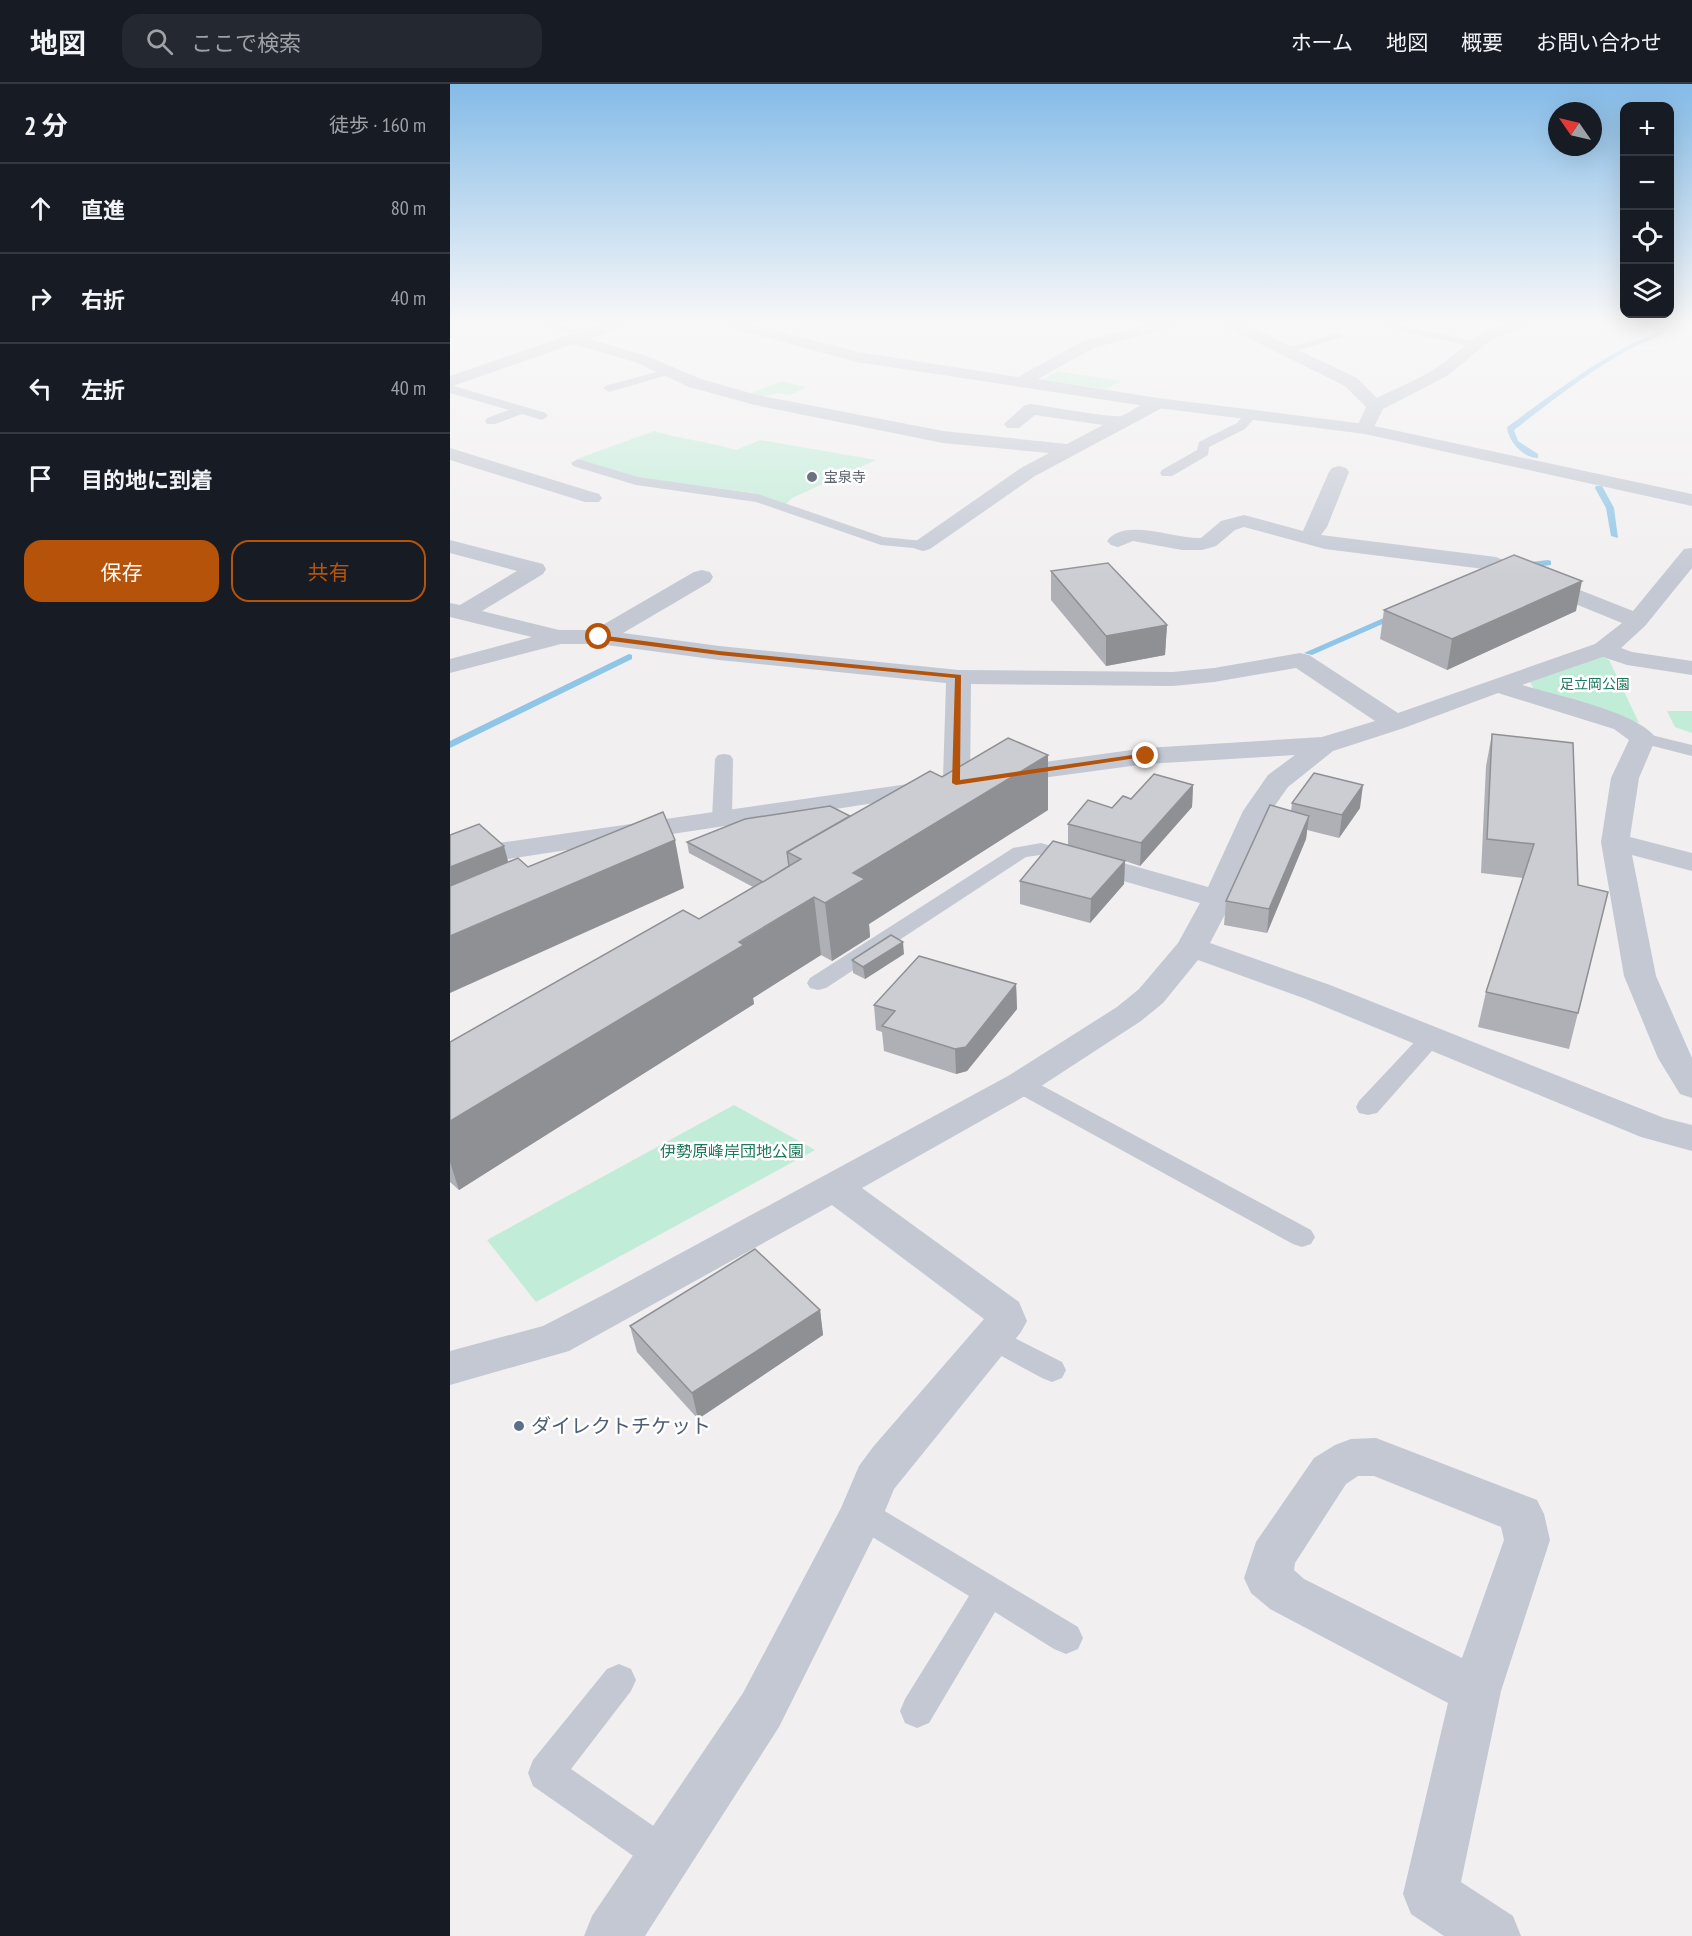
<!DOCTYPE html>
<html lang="ja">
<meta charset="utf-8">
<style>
body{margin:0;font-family:"PT Sans Narrow","Noto Sans JP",sans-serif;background:#242831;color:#f1f3f6}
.controls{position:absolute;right:18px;top:18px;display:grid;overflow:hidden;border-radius:12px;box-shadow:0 6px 24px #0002}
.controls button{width:54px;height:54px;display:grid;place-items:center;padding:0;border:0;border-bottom:2px solid #363941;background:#171b24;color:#f1f3f6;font:30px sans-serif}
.compass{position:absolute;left:1098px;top:18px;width:54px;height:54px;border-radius:50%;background:#171b24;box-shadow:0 6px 24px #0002;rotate:304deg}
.stop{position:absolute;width:18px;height:18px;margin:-14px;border:4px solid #b45309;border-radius:50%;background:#fff}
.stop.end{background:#b45309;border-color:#fff;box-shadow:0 2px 6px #0008}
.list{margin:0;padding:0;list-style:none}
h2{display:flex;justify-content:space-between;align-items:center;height:78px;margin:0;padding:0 24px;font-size:26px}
h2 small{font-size:20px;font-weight:400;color:#9ea1a6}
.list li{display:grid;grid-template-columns:39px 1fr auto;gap:18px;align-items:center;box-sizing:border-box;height:90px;padding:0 24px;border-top:2px solid #363941}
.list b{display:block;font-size:22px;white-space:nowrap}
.list em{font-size:20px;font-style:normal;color:#9ea1a6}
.actions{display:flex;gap:12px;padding:18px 24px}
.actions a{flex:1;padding:14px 0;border:2px solid #b45309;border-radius:18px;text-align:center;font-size:21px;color:#b45309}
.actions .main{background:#b45309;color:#fff}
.icon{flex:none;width:33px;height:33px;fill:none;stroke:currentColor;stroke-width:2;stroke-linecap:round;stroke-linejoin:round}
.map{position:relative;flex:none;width:1242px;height:1852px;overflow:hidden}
header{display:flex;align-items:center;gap:36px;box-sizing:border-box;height:84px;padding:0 30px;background:#171b24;border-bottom:2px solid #363941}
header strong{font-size:28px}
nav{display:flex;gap:33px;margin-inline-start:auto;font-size:21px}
.search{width:420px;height:54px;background:#242831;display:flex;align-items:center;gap:15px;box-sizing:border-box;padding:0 21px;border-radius:18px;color:#9ea1a6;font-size:22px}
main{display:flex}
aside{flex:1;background:#171b24}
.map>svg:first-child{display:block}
.green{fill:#c0ecd8}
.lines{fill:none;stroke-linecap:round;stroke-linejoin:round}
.stream{fill:#8fc5e6;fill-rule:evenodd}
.service{fill:#c3c8d3;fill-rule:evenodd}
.minor{fill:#c3c8d3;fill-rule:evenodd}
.tertiary{fill:#c3c8d3;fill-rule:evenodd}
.wall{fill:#afb0b5}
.shaded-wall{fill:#8f9094}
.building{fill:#cccdd3;stroke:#8f9094;stroke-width:1.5}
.route{fill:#b45309}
.worship-dot{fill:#6b7280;stroke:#fff;stroke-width:2}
.service-dot{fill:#5c6f8a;stroke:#fff;stroke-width:2}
.labels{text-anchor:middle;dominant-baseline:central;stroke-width:5;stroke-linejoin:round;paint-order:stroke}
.far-worship-label{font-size:14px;fill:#5b616d;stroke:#fff;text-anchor:start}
.far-park-label{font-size:14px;fill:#1d785a;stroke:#fff}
.park-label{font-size:16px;fill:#1d785a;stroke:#fff}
.near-service-label{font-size:20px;fill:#4e5e75;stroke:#fff;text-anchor:start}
</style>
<header>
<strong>地図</strong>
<div class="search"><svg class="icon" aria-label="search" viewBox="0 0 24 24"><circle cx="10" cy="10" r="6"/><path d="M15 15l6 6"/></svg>ここで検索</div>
<nav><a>ホーム</a><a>地図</a><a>概要</a><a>お問い合わせ</a></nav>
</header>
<main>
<aside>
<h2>2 分<small>徒歩 · 160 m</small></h2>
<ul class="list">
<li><svg class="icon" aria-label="ahead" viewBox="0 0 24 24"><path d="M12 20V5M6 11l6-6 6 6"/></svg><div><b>直進</b></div><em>80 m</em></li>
<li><svg class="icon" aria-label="right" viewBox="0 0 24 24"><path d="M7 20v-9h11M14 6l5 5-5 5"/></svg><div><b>右折</b></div><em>40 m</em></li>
<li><svg class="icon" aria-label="left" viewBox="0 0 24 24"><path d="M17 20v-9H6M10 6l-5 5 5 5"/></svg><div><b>左折</b></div><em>40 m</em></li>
<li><svg class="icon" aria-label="arrive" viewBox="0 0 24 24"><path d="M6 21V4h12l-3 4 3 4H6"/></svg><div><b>目的地に到着</b></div></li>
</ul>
<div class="actions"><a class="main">保存</a><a>共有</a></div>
</aside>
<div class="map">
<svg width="1242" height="1852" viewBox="0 0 1242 1852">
<rect width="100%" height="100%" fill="#f1efef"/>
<!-- green -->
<g class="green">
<polygon points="607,287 672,297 655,305 593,296"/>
<polygon points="331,297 357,303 340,311 327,309 314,313 297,311"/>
<path d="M 204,347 C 231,355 259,358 286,366 L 310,356 L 426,376 L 342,414 L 336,420 L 303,409 L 182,393 L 127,375 Z"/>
<polygon points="1153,573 1159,576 1189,639 1085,607 1080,598"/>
<polygon points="1217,627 1242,627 1242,649 1225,643"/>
<polygon points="284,1021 365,1066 86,1218 37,1156"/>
</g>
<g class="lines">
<!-- stream -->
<g class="stream">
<path d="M 1216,239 L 1222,239 C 1215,252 1201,255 1188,261 C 1144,283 1103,316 1064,346 L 1068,357 L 1088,370 L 1088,374 C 1073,374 1058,357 1057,343 C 1097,314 1137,283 1181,260 C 1193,254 1208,251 1216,239 Z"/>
<polygon points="1146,402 1152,402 1164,424 1168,454 1161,452 1156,424 1145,404"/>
<polygon points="1098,476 1101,477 1101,481 1071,485 1067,482 1071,479"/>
<polygon points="945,529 953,531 862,571 854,569"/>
<polygon points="179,570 182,571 182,575 0,664 0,657"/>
</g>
<!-- service -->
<g class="service">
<polygon points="88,239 105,239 140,250 135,253 89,241"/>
<polygon points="610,239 624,239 619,242 611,242"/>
<polygon points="927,239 942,239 1024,257 1029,260 1024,263 928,242"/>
<polygon points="889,248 894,251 893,253 834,270 828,267"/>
<polygon points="217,285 221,286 221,290 159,308 153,304 155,302"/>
<polygon points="0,301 96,329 98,332 92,336 72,330 45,340 37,340 35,337 37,334 59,326 0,309"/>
<polygon points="802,326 808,330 795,345 759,363 758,371 722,392 712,392 710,389 712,386 747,366 749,358 787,339 798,327"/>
<polygon points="128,375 188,393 308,410 433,453 473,457 480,461 473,465 431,461 306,418 186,401 123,382 121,379"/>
<polygon points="1193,649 1242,661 1242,672 1187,658 1184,654 1187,650"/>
<polygon points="274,670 280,671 283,675 282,734 279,738 265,738 262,734 265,675 268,671"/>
<polygon points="591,759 618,767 621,771 618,775 611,777 590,771 576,773 376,904 368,906 360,904 357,899 360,894 563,764"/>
<polygon points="980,948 988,950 992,955 988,960 927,1029 918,1031 909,1029 906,1023 909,1017 972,950"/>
<polygon points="570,992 578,994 861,1146 865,1153 861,1160 852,1163 843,1160 562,1006 558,1000 562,994"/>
<polygon points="543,1243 612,1278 616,1286 612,1294 602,1298 592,1294 533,1262 529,1254 533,1246"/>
<polygon points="412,1416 423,1420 628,1543 633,1554 628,1565 616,1570 604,1565 545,1528 479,1639 467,1644 455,1639 450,1627 455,1615 519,1512 401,1440 396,1430 401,1420"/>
<polygon points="169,1580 181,1585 186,1596 181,1607 121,1685 228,1759 234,1772 228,1785 215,1791 202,1785 83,1702 78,1689 83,1676 157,1585"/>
</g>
<!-- minor -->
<g class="minor">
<path d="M 153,239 L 176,239 L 174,242 L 139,255 L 197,272 L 251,295 L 307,311 L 493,347 L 617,360 L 653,341 L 585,331 L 569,344 L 557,344 L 554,340 L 575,321 L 581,320 C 596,322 661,334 671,332 C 686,327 698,311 714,315 L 717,319 L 714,323 L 585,392 L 480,465 L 473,467 L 466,465 L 462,461 L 466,457 L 571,384 L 599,369 L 493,359 L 305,321 L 239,303 L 185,278 L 123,260 L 0,303 L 0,292 Z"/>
<path d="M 772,239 L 792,239 L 907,294 L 927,314 C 946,304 968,296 986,284 C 1023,259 1030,238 1081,239 L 1079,242 L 1042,255 L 997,292 L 933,325 L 921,349 L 909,349 L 906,345 L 916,323 L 895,302 L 774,242 Z"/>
<polygon points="0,364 149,410 152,414 149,418 135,418 0,376"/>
<path d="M 889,382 L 896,384 L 899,388 L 877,443 L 871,451 L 1046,473 L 1183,527 L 1234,465 L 1242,464 L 1242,484 L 1195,542 L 1171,564 L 1182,568 L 1242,577 L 1242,591 L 1177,581 L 1153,573 L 1072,601 C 1104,611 1188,628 1206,654 L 1189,694 L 1180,753 L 1242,769 L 1242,787 L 1182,771 L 1206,892 L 1242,974 L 1242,1014 L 1230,1010 L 1208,974 L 1174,892 L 1151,758 L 1161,694 L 1179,656 L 1164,645 L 1048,609 L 954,644 L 883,667 L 838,703 L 821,727 L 783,815 L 760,859 L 880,901 L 1214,1034 L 1242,1041 L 1242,1067 L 1191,1053 L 856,915 L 748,876 L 713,919 L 691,937 L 582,1008 L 412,1104 L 569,1218 L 577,1237 L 571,1248 L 444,1405 L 428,1444 L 329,1643 L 195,1852 L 134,1852 L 142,1832 L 293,1609 L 391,1424 L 409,1382 L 423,1363 L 534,1235 L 382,1121 L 119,1267 L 0,1301 L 0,1267 L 93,1242 L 159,1208 L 558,992 L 667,923 L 689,905 L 728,859 L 750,819 L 621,782 L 616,776 L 621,770 L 631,767 L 758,803 L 793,727 L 818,691 L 845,671 L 696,680 L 554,699 L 544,697 L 540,691 L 544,685 L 696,664 L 872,653 L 925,637 L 846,584 L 764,598 L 723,602 L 521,600 L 520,699 L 516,705 L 0,784 L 0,766 L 493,695 L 496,599 L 269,576 L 149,560 L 111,560 L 0,589 L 0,575 L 82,553 L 0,533 L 0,519 L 10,521 L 67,487 L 0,469 L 0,456 L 93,480 L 96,485 L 93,490 L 32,527 L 109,546 L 144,546 L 244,488 L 252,486 L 260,488 L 263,493 L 260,498 L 173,549 L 269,562 L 509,586 L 723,588 L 764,584 L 850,569 L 859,571 L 948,629 L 1145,560 L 1172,539 L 1042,486 L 875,465 L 794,443 L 785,446 L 766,462 L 752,466 L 732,466 L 683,457 L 668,463 L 661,461 L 657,457 C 674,433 724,455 751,454 L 771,437 L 794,431 L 853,447 L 879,388 L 882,384 Z"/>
<path d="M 926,1354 L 1087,1416 L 1094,1430 L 1100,1456 L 1051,1607 L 1011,1798 L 1063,1832 L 1071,1852 L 994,1852 L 961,1830 L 953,1810 L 998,1619 L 820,1525 L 801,1509 L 794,1494 L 806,1458 L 864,1374 L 885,1361 L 901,1355 ZM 908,1392 L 924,1392 L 1051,1443 L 1054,1456 L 1012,1574 L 854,1495 L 844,1486 L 845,1479 L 896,1400 Z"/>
</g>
<!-- tertiary -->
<polygon class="tertiary" points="271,239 297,239 408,268 568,293 631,258 702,239 728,239 726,242 643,264 588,295 708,314 915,340 1242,410 1242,422 915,350 708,324 407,278 273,242"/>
</g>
<!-- wall -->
<g class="wall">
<polygon points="601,487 717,541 715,571 656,582 601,516"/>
<polygon points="934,526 1126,527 997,586 930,555"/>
<polygon points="1042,650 1128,801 1158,808 1119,965 1028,943 1036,908 1073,794 1031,789 1036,682"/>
<polygon points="492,693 598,726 419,840 420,853 382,877 371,871 303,914 304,920 9,1106 0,1098 0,958 249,835 303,803 239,769 237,758 400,732"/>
<polygon points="743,701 742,723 690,782 675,777 674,800 640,839 570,820 570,797 618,761 618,740 662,724 681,715"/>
<polygon points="842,719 910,724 889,754 857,746 856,755 817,849 774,841 776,817 841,727"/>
<polygon points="454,870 415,895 403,889 402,876"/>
<polygon points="566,900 567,925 517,987 506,990 434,967 432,948 426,946 424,921"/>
<polygon points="370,1226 373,1251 248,1335 187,1268 180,1242"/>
</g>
<!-- shaded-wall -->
<g class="shaded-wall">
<polygon points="1132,497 1126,527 997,586 1002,555"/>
<polygon points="717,541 715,571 656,582 656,552"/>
<polygon points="598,671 598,726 419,840 420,853 382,877 375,819 403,789"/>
<polygon points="743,701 742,723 690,782 691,759"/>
<polygon points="913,701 910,724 889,754 892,731"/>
<polygon points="859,732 856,755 817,849 819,825"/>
<polygon points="225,756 234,804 0,909 0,852"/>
<polygon points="54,762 67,810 0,839 0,783"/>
<polygon points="675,777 674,800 640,839 641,815"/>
<polygon points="364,813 371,871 303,914 304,920 9,1106 0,1078 0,1037"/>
<polygon points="453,858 454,870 415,895 413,883"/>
<polygon points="566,900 567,925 517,987 506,990 505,965"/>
<polygon points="370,1226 373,1251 248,1335 242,1309"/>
</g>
<!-- building -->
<g class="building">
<polygon points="1064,471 1132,497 1002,555 934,526"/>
<polygon points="658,479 717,541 656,552 601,487"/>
<polygon points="1042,650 1123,659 1128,801 1158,808 1128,929 1036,908 1084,760 1037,755"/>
<polygon points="558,654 598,671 403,789 415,795 375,819 364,813 289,858 294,861 0,1037 0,958 233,826 249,835 351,775 337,768 480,687 492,693"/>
<polygon points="864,689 913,701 892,731 842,719"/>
<polygon points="704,690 743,701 691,759 618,740 638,716 662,724 673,712 681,715"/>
<polygon points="820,721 859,732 819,825 776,817"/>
<polygon points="380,722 400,732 337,768 339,782 313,798 237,758 295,735"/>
<polygon points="213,728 225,756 0,852 0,802 68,774 78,783"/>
<polygon points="29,740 54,762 0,783 0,751"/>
<polygon points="603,757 675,777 641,815 570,797"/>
<polygon points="441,851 453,858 413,883 402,876"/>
<polygon points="469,872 566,900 516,963 505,965 432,942 445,927 424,921"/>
<polygon points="305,1165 370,1226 242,1309 180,1242"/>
</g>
<!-- sky -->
<linearGradient id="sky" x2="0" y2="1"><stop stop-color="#84bbe7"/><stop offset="0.48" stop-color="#f9f8f8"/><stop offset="1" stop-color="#f9f8f8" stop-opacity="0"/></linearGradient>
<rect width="1242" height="498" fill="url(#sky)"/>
<!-- route -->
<polygon class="route" points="149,551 269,567 511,591 510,696 696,669 700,672 506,701 502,699 505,594 269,571 146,555"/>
<!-- markers -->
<circle class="worship-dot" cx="362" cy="393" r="6"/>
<circle class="service-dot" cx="69" cy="1342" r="6"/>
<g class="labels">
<!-- far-worship labels -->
<g class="far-worship-label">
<text x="374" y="393">宝泉寺</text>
</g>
<!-- far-park labels -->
<g class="far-park-label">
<text x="1145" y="600">足立岡公園</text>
</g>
<!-- park labels -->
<g class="park-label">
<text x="282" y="1067">伊勢原峰岸団地公園</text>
</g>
<!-- near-service labels -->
<g class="near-service-label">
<text x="81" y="1342">ダイレクトチケット</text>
</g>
</g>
</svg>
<div class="controls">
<button>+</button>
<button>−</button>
<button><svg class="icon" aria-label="locate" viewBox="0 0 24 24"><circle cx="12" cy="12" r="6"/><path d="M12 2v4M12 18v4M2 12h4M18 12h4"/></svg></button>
<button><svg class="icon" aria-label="layers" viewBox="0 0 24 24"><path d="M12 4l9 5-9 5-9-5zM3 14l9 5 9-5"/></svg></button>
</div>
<svg class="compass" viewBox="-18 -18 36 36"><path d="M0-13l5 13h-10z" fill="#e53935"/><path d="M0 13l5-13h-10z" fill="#9ea1a6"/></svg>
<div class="stop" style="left:149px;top:553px"></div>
<div class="stop end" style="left:696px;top:672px"></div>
</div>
</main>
